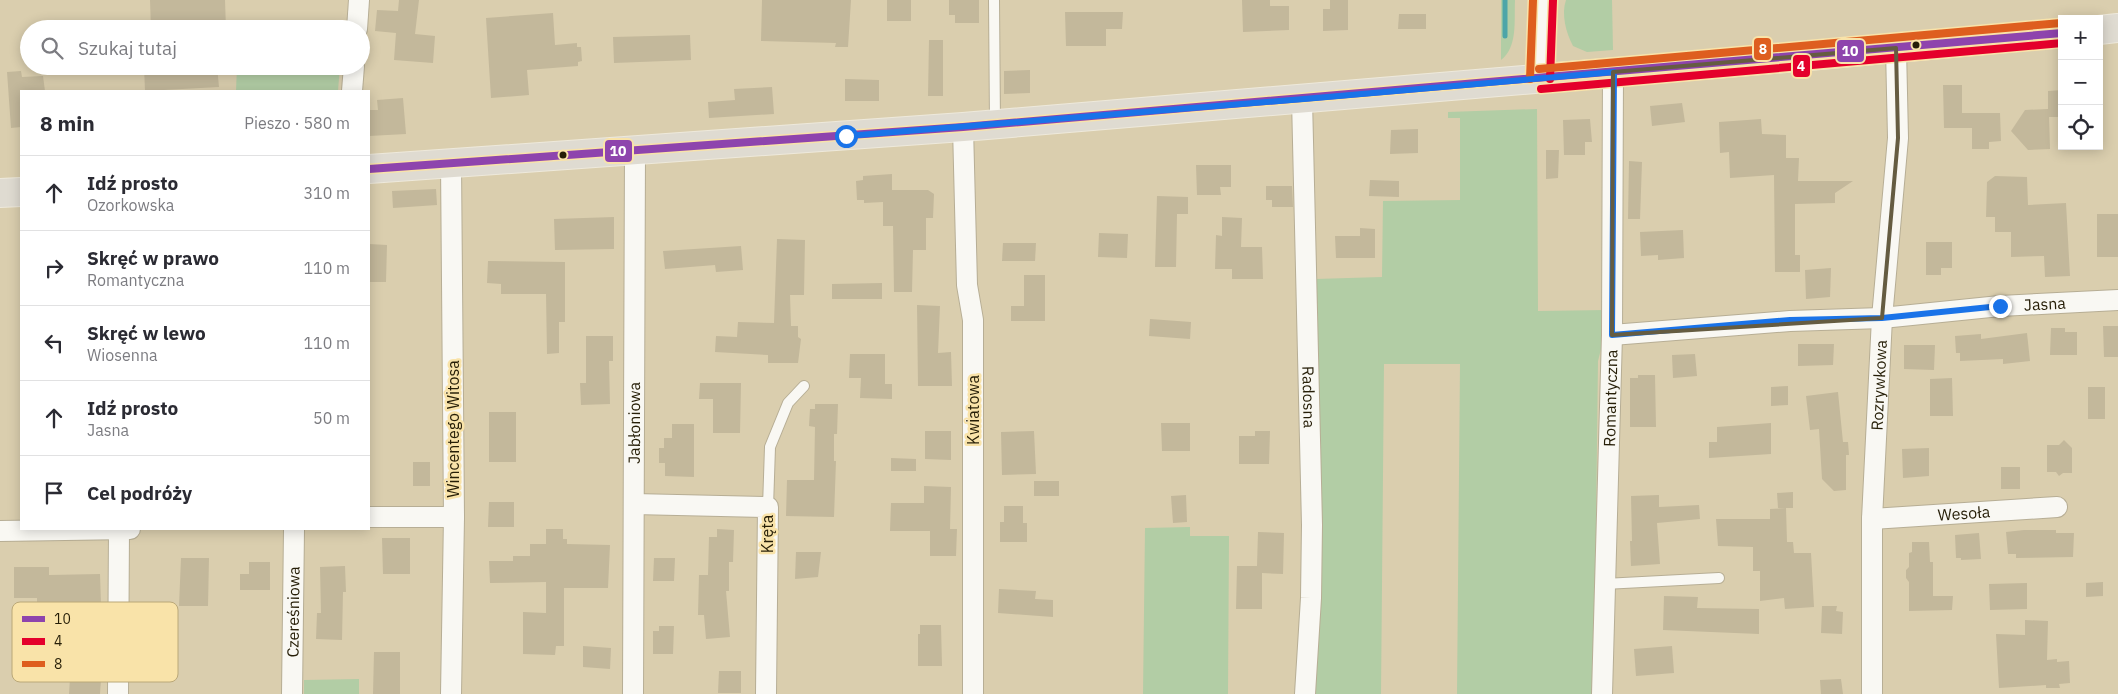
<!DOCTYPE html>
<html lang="pl">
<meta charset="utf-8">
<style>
body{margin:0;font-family:"IBM Plex Sans",sans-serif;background:#f7f7f7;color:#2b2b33}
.controls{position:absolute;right:15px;top:15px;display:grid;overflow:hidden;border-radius:0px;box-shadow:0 2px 12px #0003}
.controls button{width:45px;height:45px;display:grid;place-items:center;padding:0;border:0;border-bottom:1px solid #e1e1e2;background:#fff;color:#2b2b33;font:25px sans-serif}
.stop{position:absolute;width:15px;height:15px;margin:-11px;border:4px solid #1a73e8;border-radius:50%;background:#fff}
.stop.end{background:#1a73e8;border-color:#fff;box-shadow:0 1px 5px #0008}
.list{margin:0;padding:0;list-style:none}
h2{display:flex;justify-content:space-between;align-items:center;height:65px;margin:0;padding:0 20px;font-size:21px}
h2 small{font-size:16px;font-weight:400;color:#7c7c81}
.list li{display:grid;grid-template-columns:32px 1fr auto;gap:15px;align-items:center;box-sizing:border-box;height:75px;padding:0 20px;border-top:1px solid #e1e1e2}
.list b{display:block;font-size:19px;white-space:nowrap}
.list p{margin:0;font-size:16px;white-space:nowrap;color:#7c7c81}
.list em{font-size:16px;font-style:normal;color:#7c7c81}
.icon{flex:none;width:28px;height:28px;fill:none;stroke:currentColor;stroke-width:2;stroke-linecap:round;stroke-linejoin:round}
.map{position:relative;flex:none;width:2118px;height:694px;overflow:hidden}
.search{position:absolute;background:#fff;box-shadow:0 2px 12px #0003;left:20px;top:20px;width:350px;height:55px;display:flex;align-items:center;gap:12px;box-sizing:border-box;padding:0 18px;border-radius:28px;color:#7c7c81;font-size:19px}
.panel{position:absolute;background:#fff;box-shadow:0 2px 12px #0003;left:20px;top:90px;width:350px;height:440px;border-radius:0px}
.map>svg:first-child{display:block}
.green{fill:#b2cda5}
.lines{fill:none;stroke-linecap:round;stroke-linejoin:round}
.stream{stroke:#4da5a8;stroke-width:5}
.building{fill:#c3b89b}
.lane-casing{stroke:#b7ae95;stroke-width:12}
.street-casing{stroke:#b7ae95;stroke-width:22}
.primary-casing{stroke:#eee9db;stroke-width:30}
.lane{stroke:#f9f8f3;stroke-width:10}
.street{stroke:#f9f8f3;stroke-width:20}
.primary{stroke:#dfdbd1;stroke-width:28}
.bus-1-casing{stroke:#f9e3a9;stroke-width:11}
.bus-2-casing{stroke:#f9e3a9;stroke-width:11}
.bus-3-casing{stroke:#f9e3a9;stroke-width:11}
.bus-1{stroke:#8e44ad;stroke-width:8}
.bus-2{stroke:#e4002b;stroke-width:8}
.bus-3{stroke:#de5e1f;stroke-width:8}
.route{stroke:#1a73e8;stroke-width:6}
.marked{fill:none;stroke:#655c41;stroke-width:4;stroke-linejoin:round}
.bus-dot{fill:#261e07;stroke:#f9e3a9;stroke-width:2}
.labels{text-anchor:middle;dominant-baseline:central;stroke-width:5;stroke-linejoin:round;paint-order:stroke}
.street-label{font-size:16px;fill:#261e07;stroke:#f9e3a9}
.key{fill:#f9e3a9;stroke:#baa878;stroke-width:1}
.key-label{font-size:14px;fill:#261e07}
.line-badge{stroke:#f9e3a9;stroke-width:2}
.badge-label{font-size:14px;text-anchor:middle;font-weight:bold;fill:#fff}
</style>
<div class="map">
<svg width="2118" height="694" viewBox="0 0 2118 694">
<rect width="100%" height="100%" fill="#daceae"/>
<!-- green -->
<g class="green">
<path d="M 1501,0 L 1515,0 C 1514,21 1518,47 1501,60 Z"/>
<path d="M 1566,0 L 1612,0 L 1613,50 L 1587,52 L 1573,46 C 1566,33 1561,14 1566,0 Z"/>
<polygon points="237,66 340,66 338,91 236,91"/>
<polygon points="1537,109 1538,311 1606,310 1606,329 1598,361 1594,694 1457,694 1460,364 1384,364 1381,694 1312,694 1321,601 1315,279 1382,277 1383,201 1460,200 1460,118 1448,118 1448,112"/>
<polygon points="1190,527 1190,536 1229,536 1228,694 1143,694 1145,528"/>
<polygon points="359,679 359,694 304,694 304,680"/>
</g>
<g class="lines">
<!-- stream -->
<polyline class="stream" points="1505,36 1505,0"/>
</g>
<!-- building -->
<g class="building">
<polygon points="150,0 225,0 226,29 151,29"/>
<polygon points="399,0 419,0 415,34 435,36 433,63 394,60 396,33 375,31 377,10 398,11"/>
<polygon points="762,0 851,0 848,47 835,47 836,43 761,41"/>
<rect x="887" y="0" width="24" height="21"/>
<polygon points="949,0 979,0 979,23 955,23 955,15 949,15"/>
<polygon points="1242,0 1270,0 1270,6 1289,6 1289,30 1243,32"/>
<polygon points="1330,0 1348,0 1348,30 1323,31 1323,9 1330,9"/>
<polygon points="1065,12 1123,12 1122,29 1106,29 1106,46 1066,46"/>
<polygon points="553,13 555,45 577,43 577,47 581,47 582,61 578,62 578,66 527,70 529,95 491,98 486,18"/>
<polygon points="1399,14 1426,14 1426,29 1398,29"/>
<polygon points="690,35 691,60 614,63 613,37"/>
<polygon points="929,40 943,40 943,96 928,96"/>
<polygon points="144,66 217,66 219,87 145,91"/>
<polygon points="1030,70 1030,93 1004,94 1004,71"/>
<polygon points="21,71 22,77 43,76 45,91 21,91 21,127 11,128 7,72"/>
<polygon points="845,79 879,80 879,101 845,101"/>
<polygon points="1943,85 1962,85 1962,113 2000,113 2001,141 1989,142 1989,149 1972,149 1972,128 1944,128"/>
<polygon points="772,87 774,114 709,118 708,102 735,100 734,89"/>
<polygon points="2062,90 2062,117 2049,117 2050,149 2028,150 2011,131 2025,110 2048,109 2048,91"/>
<polygon points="403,98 406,134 369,136 369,110 378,110 377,100"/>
<polygon points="1682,103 1685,122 1652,126 1650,106"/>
<polygon points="1590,119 1592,142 1585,142 1585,155 1564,155 1563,120"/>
<polygon points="1761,119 1762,134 1786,135 1786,158 1799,158 1798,181 1853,181 1835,193 1835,203 1795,204 1795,255 1800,255 1800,272 1775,272 1774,175 1730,178 1729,152 1720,153 1719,122"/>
<polygon points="1418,129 1418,153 1390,154 1391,130"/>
<polygon points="1546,150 1559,150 1558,178 1546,179"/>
<polygon points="1629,161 1642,162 1640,219 1628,219"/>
<polygon points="1196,165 1231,165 1231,187 1220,187 1221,195 1197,195"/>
<polygon points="892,174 892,190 928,190 934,194 933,218 926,218 926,250 913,250 912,292 894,292 893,226 883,226 883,202 864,203 864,200 857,200 856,181 863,180 863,176"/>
<polygon points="1995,176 2027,177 2028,205 2066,203 2070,276 2045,277 2044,256 2011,257 2011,232 1995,232 1995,217 1986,217 1987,182"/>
<polygon points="1370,180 1399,181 1399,197 1369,196"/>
<polygon points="1266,186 1292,186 1293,207 1272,207 1272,200 1266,200"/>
<polygon points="436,189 437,205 393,208 392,191"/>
<polygon points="1157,196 1188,197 1188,214 1177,214 1176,267 1155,267"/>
<rect x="2097" y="214" width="21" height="43"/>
<polygon points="614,217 614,249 555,250 554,219"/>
<polygon points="1222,217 1242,218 1241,247 1262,247 1263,279 1232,279 1232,269 1215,269 1216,235 1222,236"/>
<polygon points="1360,228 1375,229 1375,258 1336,258 1335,236 1360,236"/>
<polygon points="1683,230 1684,258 1658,260 1658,255 1641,256 1640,232"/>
<polygon points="1099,233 1128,234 1127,258 1098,257"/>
<polygon points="777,239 805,240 804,295 790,295 791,326 798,326 798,337 801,339 798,363 768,363 768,355 715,352 716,336 737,337 738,322 774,323"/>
<polygon points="1926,242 1952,242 1952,268 1941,268 1941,275 1926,275"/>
<polygon points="1003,243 1036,243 1035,261 1002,261"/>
<polygon points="369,244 387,245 386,282 369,282"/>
<polygon points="741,246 743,270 716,272 715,265 665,269 663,251"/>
<polygon points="488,261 565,262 565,322 559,322 559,353 547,354 546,294 501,294 501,284 487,283"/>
<polygon points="1831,268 1830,297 1806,299 1805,270"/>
<polygon points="1024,275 1045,275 1045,321 1011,321 1011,306 1024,306"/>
<polygon points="882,283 882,299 832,299 832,284"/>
<polygon points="917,305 940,306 938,353 951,352 952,386 918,386"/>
<polygon points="1150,319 1191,322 1190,339 1149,336"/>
<polygon points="2103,326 2118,326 2118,357 2104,357"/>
<polygon points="2051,328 2065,328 2065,332 2077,332 2077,355 2050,355"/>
<polygon points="2027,333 2030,361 2003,364 2003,359 1960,361 1960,353 1956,353 1955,336 1981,334 1981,339"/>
<polygon points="586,336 613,336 613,361 609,361 610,404 581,405 580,383 586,383"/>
<polygon points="1798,344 1834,344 1833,365 1798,366"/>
<polygon points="1904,345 1935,345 1934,370 1904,369"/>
<polygon points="850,354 885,354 885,384 892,384 892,399 860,398 861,378 849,378"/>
<polygon points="1695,354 1697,376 1673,378 1672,355"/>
<polygon points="1638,375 1655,375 1656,427 1630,427 1630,378 1638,378"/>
<polygon points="1952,378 1953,416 1930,416 1930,379"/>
<polygon points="700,383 741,383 740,433 713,433 713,399 699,399"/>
<polygon points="1788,386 1788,405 1771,406 1771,387"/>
<rect x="2088" y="387" width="17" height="32"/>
<polygon points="1838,392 1843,442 1848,442 1849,455 1846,455 1846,490 1834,491 1822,479 1819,429 1810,430 1806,396"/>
<polygon points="815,404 838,404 837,434 834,434 834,461 836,461 834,517 786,516 787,480 814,480 815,427 809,426 810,409 815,409"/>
<rect x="489" y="412" width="27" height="50"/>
<polygon points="1161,423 1190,423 1190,451 1162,451"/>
<polygon points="1771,423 1771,454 1709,458 1709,442 1717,442 1717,427"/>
<polygon points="672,424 694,424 694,477 665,476 665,463 659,463 659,448 664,448 664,438 672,438"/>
<polygon points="925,431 951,431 951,460 925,459"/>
<polygon points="1034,431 1036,474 1002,475 1001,432"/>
<polygon points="1255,431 1270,431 1269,464 1239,464 1239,436 1255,436"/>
<polygon points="2064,440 2072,448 2072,473 2063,473 2059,476 2056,472 2047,472 2047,445 2059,445"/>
<polygon points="1929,448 1929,476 1903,478 1902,449"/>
<polygon points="891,458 916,459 916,471 891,471"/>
<rect x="413" y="462" width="17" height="24"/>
<rect x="2001" y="467" width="19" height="22"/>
<rect x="1034" y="481" width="25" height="15"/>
<polygon points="924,486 951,487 950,529 957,529 956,556 930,556 930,531 890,531 891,503 924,503"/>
<polygon points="1793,492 1793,508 1778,508 1777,493"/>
<polygon points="1186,495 1187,522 1173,523 1171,496"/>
<polygon points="1659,495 1659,507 1699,505 1700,519 1657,523 1660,564 1631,566 1630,541 1632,541 1631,496"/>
<polygon points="489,502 514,502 514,527 488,527"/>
<polygon points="1004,506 1023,506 1023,523 1027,523 1027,542 1000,542 1000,522 1004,522"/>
<polygon points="1786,508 1787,542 1793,542 1794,553 1811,553 1814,607 1785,609 1784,598 1760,601 1760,571 1753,571 1753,547 1718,546 1716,519 1770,519 1770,509"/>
<polygon points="546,529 563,529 563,539 567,539 567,544 610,545 608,588 564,588 564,646 556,646 555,655 523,654 523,612 546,613 546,582 490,583 489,561 513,561 513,556 530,556 530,544 546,544"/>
<polygon points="717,529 734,530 733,562 729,562 729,591 726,591 730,637 706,639 704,615 698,615 699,575 708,575 709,537 717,537"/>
<polygon points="2024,530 2056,530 2056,533 2074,533 2073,557 2016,558 2016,554 2008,554 2006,532"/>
<polygon points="1258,532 1284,533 1283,574 1262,573 1262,609 1236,609 1237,566 1257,566"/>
<polygon points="1979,533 1981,559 1961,560 1961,558 1956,558 1955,535"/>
<polygon points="382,538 410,538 410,574 383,574"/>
<polygon points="1912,542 1929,542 1930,562 1933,562 1933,596 1953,596 1952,610 1909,611 1909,582 1906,578 1906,570 1909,567 1909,553 1912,552"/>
<polygon points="796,552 821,552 818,577 795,579"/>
<polygon points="181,558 209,558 208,606 179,606"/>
<polygon points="654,558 675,558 674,581 653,581"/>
<polygon points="249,562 270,562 270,590 240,590 240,574 249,574"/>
<polygon points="345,566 346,592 343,592 342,640 316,639 317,613 321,613 320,567"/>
<polygon points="14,567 49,567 49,575 100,574 101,604 63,604 63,634 58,634 58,669 44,669 43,613 37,614 37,598 14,598"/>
<polygon points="2103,582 2103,596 2086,597 2086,583"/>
<polygon points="2027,583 2027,609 1990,610 1989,584"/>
<polygon points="999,589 1036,591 1035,599 1053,600 1053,617 998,613"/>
<polygon points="1664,596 1698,597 1697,608 1759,609 1759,634 1663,630"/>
<polygon points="1822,606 1837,606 1836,611 1843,612 1842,634 1821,633"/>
<polygon points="2025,620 2048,621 2047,660 2057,659 2057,662 2069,661 2070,683 2059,684 2060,688 2046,688 2046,685 1999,688 1996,634 2025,635"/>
<polygon points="920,625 941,625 942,666 918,666 918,634 920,634"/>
<polygon points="659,626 674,626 673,654 653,654 653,631 659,631"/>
<polygon points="583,646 611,648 610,669 583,667"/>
<polygon points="1672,646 1674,673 1636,676 1634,649"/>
<polygon points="374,652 400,652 400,694 373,694"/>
<polygon points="719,671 741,671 741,693 718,693"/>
<polygon points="70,678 101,679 100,694 69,694"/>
<polygon points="1841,679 1843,694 1821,694 1820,680"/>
</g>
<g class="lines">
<!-- lane casing -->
<g class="lane-casing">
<g id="lane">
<polyline points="994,0 995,124"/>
<polyline points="768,507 770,447 788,403 804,386"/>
<polyline points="1604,584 1719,578"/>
</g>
</g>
<!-- street casing -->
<g class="street-casing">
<g id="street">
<polyline points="357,29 359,0"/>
<polyline points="1540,79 1543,0"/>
<polyline points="352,91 354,66"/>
<path id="s1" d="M 1302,99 L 1312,525 L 1311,598 L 1305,694"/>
<polyline points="963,127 967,285 973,320 973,694"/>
<path id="s2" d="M 1612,335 L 1790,321 L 1882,318 L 2000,306 L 2118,300"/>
<polyline points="634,504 768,507 766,694"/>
<polyline points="369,517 454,517"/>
<path id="s3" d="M 1872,519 L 2057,507"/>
<polyline points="0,531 130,529"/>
<polyline points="118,694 119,529"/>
<path id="s4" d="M 292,694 L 294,529"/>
<polyline points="451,694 454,517 451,163"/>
<path id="s5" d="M 633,694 L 635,151"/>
<path id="s6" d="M 1602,694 L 1612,335 L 1613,72"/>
<path id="s7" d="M 1872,694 L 1872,519 L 1882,318 L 1898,138 L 1896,48"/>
</g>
</g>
<!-- primary casing -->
<g class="primary-casing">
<g id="primary">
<polyline points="2099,30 2118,28"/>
<polyline points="369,169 963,127 1809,56 2062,33"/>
<polyline points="0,193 21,192"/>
</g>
</g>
<!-- lane -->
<use href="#lane" class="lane"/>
<!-- street -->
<use href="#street" class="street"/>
<!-- primary -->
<use href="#primary" class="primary"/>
<!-- bus-1 casing -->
<g class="bus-1-casing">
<polyline id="bus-1" points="369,169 963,127 2062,33"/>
</g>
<!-- bus-2 casing -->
<g class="bus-2-casing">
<g id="bus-2">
<polyline points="1550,79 1553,0"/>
<polyline points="1541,89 2062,43"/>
</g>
</g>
<!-- bus-3 casing -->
<g class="bus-3-casing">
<g id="bus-3">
<polyline points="1539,69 2061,23"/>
<polyline points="1530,79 1533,0"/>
</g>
</g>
<!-- bus-1 -->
<use href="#bus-1" class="bus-1"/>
<!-- bus-2 -->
<use href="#bus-2" class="bus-2"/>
<!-- bus-3 -->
<use href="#bus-3" class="bus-3"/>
</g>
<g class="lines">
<!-- route -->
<polyline class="route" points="846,136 1304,99 1614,72 1612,335 1790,320 1882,318 2000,306"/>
</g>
<!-- marked area -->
<path class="marked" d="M 1896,48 L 1898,138 L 1882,318 L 1612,335 L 1613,72 Z"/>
<!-- markers -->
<g class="bus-dot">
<circle cx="1916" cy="45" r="4.5"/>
<circle cx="563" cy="155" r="4.5"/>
</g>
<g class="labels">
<!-- street labels -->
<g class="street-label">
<text stroke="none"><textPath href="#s2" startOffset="434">Jasna</textPath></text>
<text stroke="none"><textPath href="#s7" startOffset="309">Rozrywkowa</textPath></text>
<text stroke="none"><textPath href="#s1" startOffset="298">Radosna</textPath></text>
<text stroke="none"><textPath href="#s6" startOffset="296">Romantyczna</textPath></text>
<text transform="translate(973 410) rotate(-90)">Kwiatowa</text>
<text stroke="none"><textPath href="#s5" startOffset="271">Jabłoniowa</textPath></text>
<text transform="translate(453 429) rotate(-90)">Wincentego Witosa</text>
<text stroke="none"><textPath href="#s3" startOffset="92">Wesoła</textPath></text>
<text transform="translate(767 534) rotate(-90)">Kręta</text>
<text stroke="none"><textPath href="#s4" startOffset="82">Czereśniowa</textPath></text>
</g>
</g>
<!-- legend -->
<rect x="12" y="602" width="166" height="80" rx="8" class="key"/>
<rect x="22" y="616" width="23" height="6" fill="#8e44ad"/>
<rect x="22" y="638" width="23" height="7" fill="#e4002b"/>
<rect x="22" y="661" width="23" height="6" fill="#de5e1f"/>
<g class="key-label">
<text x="54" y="624">10</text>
<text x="54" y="646">4</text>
<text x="54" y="669">8</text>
</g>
<g class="line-badge">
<rect x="1753" y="37" width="19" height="24" rx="5" fill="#de5e1f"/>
<rect x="1836" y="39" width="29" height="24" rx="5" fill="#8e44ad"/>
<rect x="1792" y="54" width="19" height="24" rx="5" fill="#e4002b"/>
<rect x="604" y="139" width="29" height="24" rx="5" fill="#8e44ad"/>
</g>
<g class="badge-label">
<text x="1763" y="54">8</text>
<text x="1850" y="56">10</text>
<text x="1801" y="71">4</text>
<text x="618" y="156">10</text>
</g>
</svg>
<div class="controls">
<button>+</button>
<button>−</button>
<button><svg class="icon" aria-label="locate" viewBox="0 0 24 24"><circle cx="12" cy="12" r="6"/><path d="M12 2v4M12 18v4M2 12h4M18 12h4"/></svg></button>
</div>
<div class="stop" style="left:846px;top:136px"></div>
<div class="stop end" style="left:2000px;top:306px"></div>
<div class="search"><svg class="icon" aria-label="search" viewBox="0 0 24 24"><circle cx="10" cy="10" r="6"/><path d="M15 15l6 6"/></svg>Szukaj tutaj</div>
<section class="panel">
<h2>8 min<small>Pieszo · 580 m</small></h2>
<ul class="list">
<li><svg class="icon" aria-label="ahead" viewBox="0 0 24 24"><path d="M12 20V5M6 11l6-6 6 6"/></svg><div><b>Idź prosto</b><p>Ozorkowska</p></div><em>310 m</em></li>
<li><svg class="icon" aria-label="right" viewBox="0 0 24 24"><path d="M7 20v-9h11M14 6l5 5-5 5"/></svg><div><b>Skręć w prawo</b><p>Romantyczna</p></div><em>110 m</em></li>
<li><svg class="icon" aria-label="left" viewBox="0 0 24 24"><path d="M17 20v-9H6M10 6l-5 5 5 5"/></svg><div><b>Skręć w lewo</b><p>Wiosenna</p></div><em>110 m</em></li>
<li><svg class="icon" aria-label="ahead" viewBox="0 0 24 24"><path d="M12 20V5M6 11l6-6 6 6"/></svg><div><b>Idź prosto</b><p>Jasna</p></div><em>50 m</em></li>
<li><svg class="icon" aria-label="arrive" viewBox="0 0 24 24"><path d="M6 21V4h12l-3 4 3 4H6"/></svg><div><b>Cel podróży</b></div></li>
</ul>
</section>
</div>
